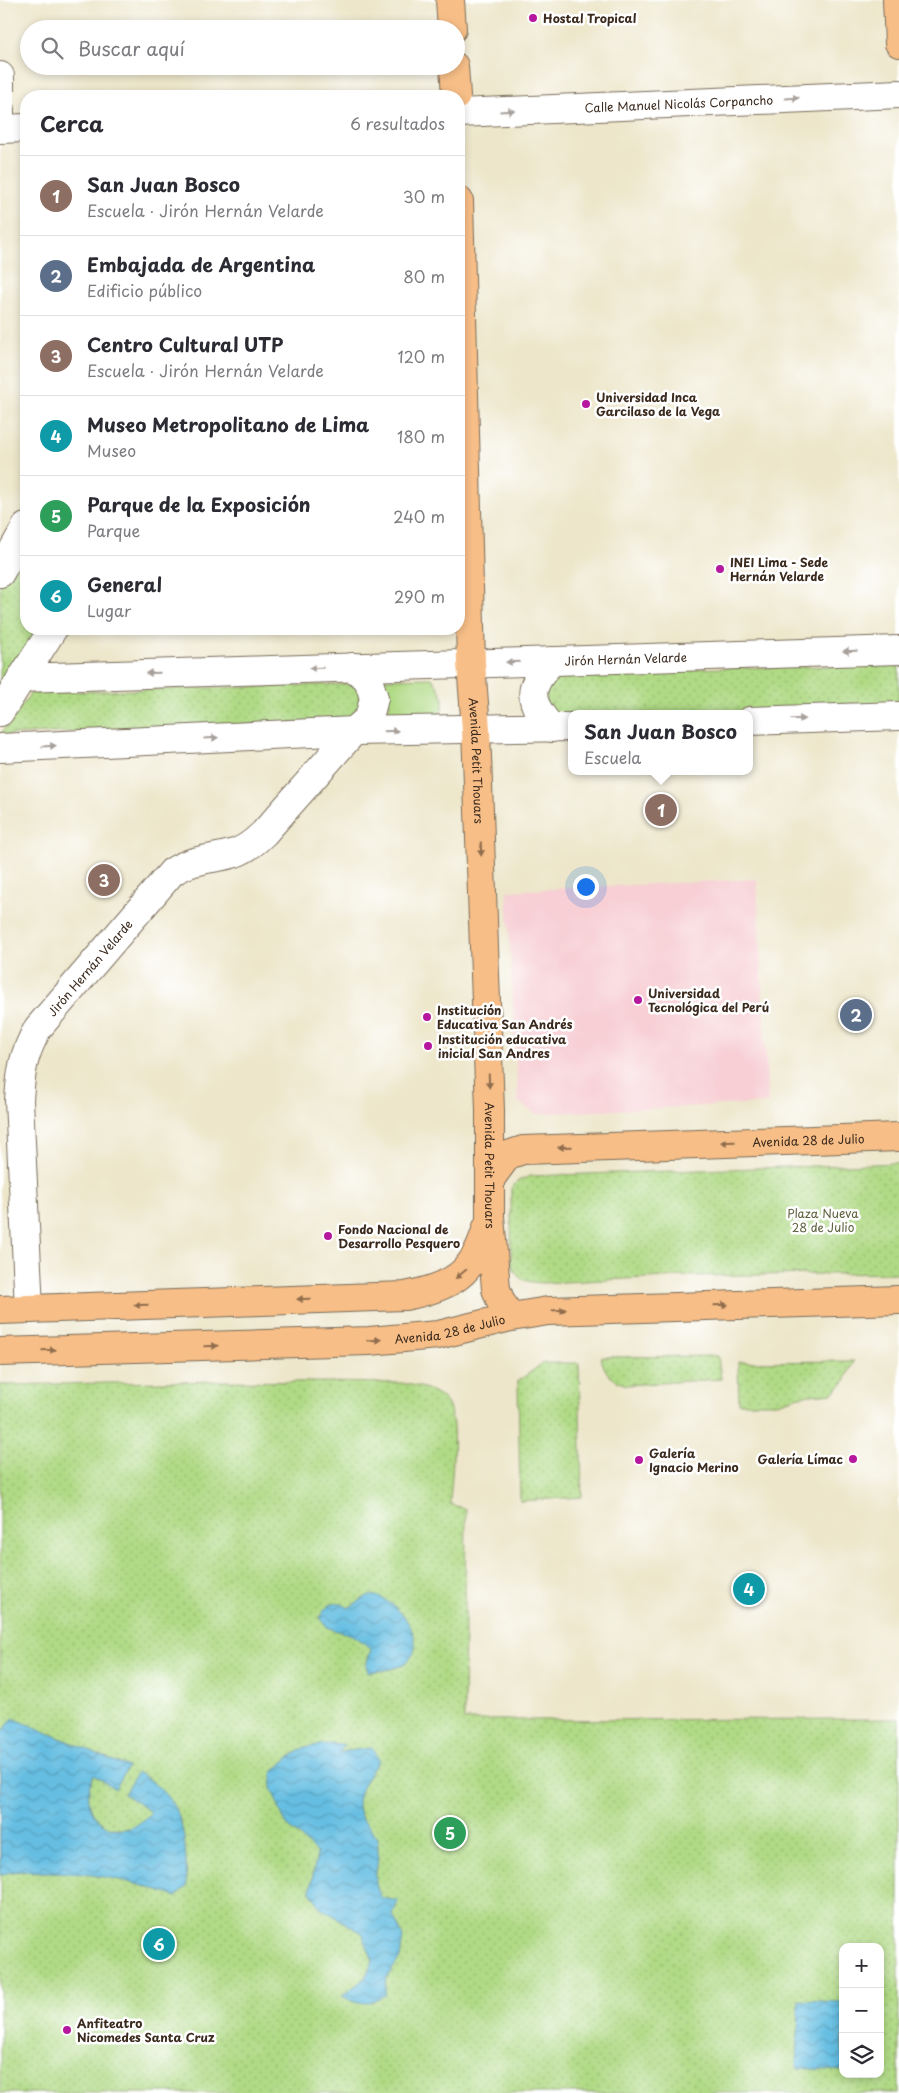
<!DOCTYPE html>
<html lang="es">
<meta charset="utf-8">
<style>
body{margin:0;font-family:"Playpen Sans",sans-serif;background:#f7f7f7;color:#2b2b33}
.controls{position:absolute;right:15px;bottom:15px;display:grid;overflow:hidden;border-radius:10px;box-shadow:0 2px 8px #0003}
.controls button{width:45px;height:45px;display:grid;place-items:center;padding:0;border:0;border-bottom:1px solid #e1e1e2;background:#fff;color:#2b2b33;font:25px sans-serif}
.you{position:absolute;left:585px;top:886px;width:18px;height:18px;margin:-12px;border:4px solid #fff;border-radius:50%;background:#1a73e8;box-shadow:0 0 0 8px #1a73e833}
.badge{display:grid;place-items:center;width:32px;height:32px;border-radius:50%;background:#b5179e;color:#fff;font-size:16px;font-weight:700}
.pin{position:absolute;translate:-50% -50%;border:2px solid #fff;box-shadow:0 1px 5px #0006}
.popup{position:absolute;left:568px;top:710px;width:185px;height:65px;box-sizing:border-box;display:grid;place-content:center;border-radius:10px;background:#fff;filter:drop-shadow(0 1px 4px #0005);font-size:16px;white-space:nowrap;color:#7c7c81}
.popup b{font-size:19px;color:#2b2b33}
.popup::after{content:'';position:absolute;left:50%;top:100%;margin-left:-10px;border:10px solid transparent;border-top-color:#fff}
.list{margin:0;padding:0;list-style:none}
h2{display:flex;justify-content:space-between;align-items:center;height:65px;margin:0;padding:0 20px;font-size:21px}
h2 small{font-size:16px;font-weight:400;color:#7c7c81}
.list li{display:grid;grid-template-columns:32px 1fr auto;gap:15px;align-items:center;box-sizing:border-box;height:80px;padding:0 20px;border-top:1px solid #e1e1e2}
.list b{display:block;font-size:19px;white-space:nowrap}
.list p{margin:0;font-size:16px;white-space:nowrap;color:#7c7c81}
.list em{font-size:16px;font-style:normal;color:#7c7c81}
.icon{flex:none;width:28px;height:28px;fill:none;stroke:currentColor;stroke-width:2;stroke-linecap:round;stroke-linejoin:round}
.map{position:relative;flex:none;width:899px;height:2093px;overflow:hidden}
.search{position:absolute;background:#fff;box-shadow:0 2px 8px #0003;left:20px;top:20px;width:445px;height:55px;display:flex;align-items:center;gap:12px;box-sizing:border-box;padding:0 18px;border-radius:28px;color:#7c7c81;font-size:19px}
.panel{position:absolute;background:#fff;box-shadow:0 2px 8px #0003;left:20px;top:90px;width:445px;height:545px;border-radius:20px}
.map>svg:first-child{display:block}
.built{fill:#f7cfd4}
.grass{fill:#b0da85;stroke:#768252}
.park{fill:url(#park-dots);stroke:#768252;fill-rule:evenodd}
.water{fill:url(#water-waves);stroke:#507480}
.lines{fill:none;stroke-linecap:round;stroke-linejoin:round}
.minor-casing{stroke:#796c5a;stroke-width:30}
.major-casing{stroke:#796c5a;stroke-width:30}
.minor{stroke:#fff;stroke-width:28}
.major{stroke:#f7be87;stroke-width:28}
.oneway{fill:#a79f9a}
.oneway2{fill:#906d4d}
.poi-dot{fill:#b5179e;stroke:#fff;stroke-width:2}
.labels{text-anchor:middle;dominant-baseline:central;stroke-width:5;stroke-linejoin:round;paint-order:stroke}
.poi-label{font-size:12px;font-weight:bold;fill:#3b2a1e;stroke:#fff;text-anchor:start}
.street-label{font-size:12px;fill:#3b2a1e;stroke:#fff}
.park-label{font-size:12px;fill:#5e5f3d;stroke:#fff}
</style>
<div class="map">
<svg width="899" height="2093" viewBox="0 0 899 2093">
<defs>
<pattern id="park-dots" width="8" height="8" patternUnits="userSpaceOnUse" patternTransform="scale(1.25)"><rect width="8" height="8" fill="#b0da85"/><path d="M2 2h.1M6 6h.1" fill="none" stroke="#98bb72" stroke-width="1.8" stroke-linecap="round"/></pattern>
<pattern id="water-waves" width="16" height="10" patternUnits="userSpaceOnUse" patternTransform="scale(1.25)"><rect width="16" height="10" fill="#65bee2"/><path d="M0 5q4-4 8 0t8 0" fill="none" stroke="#549bb7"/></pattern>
</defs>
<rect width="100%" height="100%" fill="#fff"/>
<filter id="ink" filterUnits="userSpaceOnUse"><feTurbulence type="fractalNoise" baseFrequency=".02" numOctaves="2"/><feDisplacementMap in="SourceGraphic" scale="10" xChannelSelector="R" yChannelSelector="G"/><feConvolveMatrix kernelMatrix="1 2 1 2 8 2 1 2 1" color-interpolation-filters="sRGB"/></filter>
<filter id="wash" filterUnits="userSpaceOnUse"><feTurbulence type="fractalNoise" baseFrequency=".0096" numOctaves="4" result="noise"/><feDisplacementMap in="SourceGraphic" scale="20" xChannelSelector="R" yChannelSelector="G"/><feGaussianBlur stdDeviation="1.12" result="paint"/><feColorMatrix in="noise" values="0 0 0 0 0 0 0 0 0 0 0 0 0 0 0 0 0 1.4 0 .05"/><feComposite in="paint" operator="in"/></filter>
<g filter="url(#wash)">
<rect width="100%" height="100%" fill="#ede6ca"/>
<!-- built -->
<polygon class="built" points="757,879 768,1103 536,1114 518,1102 507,891"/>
<!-- grass -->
<path class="grass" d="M 432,678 C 444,696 448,701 436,720 L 380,723 L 390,705 L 380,679 Z"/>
<!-- park -->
<g class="park">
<polygon points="26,542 26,629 39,629 0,687 0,585"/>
<polygon points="899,665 899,709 572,715 546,713 545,680 563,671"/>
<polygon points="350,684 364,690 361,720 0,735 31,693"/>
<path d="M 899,1163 L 899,1273 L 687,1276 L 543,1283 C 525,1282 518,1281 511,1263 L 511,1188 L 518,1181 L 530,1176 Z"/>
<path d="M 718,1356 L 721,1379 L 626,1385 C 611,1379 604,1373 601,1357 Z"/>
<polygon points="854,1361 844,1383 833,1393 800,1396 777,1403 739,1403 738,1362"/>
<polygon points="543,1363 579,1363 582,1497 520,1501 518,1381"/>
<path d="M 221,1381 L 401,1383 C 417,1386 437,1389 447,1403 C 459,1421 451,1481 450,1504 L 466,1509 L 464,1720 L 899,1719 L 899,2093 L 0,2093 L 0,1385 ZM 843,1947 L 880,1947 L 880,2074 L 843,2074 Z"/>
</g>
<!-- water -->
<g class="water">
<path d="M 369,1595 C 395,1595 434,1644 405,1663 C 393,1671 381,1670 368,1672 L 366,1666 L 371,1649 C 366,1645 360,1639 354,1636 C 342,1630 328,1633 320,1618 C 325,1604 337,1599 348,1608 Z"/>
<path d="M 13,1718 L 128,1767 L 115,1789 L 94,1775 C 79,1801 97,1836 130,1828 C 139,1825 145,1818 151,1812 L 124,1794 L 137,1772 C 187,1801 185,1834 187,1886 L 176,1897 C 130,1880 91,1872 42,1872 C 28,1871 14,1870 0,1875 L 0,1735 Z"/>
<path d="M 326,1744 L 345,1745 L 339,1752 L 372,1748 L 379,1760 C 368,1777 349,1799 363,1819 C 371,1831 378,1831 378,1849 C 379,1870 370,1879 382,1898 L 398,1901 L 393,1915 L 403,1937 L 400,1958 L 387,1977 L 385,1995 C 364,2005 363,2007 342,1996 L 364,1979 L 373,1961 L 362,1933 L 321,1908 L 310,1891 L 317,1853 L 286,1824 L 271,1788 L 273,1772 L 288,1758 L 305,1747 Z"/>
<polygon points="799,2000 843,2002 843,2071 797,2068"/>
</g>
</g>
<g filter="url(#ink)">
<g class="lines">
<!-- minor casing -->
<g class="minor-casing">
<g id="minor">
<polyline points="0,76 0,115"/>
<path id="s1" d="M 459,113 L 899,94"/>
<polyline points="0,129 26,128"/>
<polyline points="0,573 26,527"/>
<path id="s2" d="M 21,678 L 899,650"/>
<polyline points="0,712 53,629"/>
<polyline points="750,721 899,716"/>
<path d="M 552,728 C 527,700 527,688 552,661"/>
<polyline points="0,748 354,731 572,727"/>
<path id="s3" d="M 29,1309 L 19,1100 C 21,1070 23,1055 38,1028 L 172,872 C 194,858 211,860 235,853 C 246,849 256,841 264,833 L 354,731 L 369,718 L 374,698 L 368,679 L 353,667"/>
</g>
</g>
<!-- major casing -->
<g class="major-casing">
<g id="major">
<polyline points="450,0 452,29"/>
<polyline points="897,0 899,43"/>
<polyline points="454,66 456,96"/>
<path id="s4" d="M 459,201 L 471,663 L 476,730 L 490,1110 L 490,1216 L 496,1289 L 501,1302 L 511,1317"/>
<path id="s5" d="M 491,1178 L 508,1155 L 523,1150 L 899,1137"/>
<path d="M 0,1310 L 405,1296 C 452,1287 474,1274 487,1227"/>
<path id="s6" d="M 0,1352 L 369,1341 L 438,1335 L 511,1317 L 548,1311 L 899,1300"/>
</g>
</g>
<!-- minor -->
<use href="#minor" class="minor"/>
<!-- major -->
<use href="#major" class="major"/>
</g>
<!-- one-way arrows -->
<defs><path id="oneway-solid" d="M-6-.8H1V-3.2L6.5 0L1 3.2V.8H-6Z" transform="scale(1.25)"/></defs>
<g class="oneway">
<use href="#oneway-solid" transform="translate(792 98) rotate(-3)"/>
<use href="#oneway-solid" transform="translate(507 111) rotate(-3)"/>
<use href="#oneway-solid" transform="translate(850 651) rotate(178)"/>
<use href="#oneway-solid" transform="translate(513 662) rotate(178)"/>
<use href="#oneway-solid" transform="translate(316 668) rotate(178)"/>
<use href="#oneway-solid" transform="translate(153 673) rotate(178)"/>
<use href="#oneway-solid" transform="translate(798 719) rotate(-2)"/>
<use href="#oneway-solid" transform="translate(391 731) rotate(-1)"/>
<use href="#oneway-solid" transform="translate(211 738) rotate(-3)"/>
<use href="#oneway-solid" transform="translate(49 746) rotate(-3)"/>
</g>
<g class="oneway2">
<use href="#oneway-solid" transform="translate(481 849) rotate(88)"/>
<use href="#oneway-solid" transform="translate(489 1081) rotate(88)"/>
<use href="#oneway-solid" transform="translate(728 1142) rotate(178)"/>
<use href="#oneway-solid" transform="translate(565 1147) rotate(178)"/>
<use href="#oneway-solid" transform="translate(461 1274) rotate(141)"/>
<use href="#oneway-solid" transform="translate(304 1299) rotate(178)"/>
<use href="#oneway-solid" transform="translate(141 1305) rotate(178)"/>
<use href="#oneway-solid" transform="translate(721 1305) rotate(-2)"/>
<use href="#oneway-solid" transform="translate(559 1310) rotate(-3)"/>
<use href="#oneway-solid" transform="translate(374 1340) rotate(-4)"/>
<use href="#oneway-solid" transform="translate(211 1346) rotate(-2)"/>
<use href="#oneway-solid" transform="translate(49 1350) rotate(-2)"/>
</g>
</g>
<!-- markers -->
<g class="poi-dot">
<circle cx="533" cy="18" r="5"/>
<circle cx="586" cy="404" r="5"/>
<circle cx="720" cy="569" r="5"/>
<circle cx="638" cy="1000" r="5"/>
<circle cx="427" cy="1017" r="5"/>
<circle cx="428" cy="1046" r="5"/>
<circle cx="328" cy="1236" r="5"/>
<circle cx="853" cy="1459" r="5"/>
<circle cx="639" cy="1460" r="5"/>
<circle cx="67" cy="2030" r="5"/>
</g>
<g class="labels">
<!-- poi labels -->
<g class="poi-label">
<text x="543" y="18">Hostal Tropical</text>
<text x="596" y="397">Universidad Inca<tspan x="596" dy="14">Garcilaso de la Vega</tspan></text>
<text x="730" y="562">INEI Lima - Sede<tspan x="730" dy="14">Hernán Velarde</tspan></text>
<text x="648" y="993">Universidad<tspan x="648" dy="14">Tecnológica del Perú</tspan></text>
<text x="437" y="1010">Institución<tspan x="437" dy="14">Educativa San Andrés</tspan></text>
<text x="438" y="1039">Institución educativa<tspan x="438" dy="14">inicial San Andres</tspan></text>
<text x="338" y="1229">Fondo Nacional de<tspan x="338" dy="14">Desarrollo Pesquero</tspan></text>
<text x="649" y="1453">Galería<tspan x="649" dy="14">Ignacio Merino</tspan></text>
<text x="843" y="1459" text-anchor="end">Galería Límac</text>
<text x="77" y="2023">Anfiteatro<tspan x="77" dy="14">Nicomedes Santa Cruz</tspan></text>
</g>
<!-- street labels -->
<g class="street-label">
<text stroke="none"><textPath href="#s1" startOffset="220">Calle Manuel Nicolás Corpancho</textPath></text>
<text stroke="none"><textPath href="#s2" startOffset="605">Jirón Hernán Velarde</textPath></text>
<text stroke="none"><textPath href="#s4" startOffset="560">Avenida Petit Thouars</textPath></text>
<text stroke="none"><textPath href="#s3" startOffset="364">Jirón Hernán Velarde</textPath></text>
<text stroke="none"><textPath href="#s5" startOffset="330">Avenida 28 de Julio</textPath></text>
<text stroke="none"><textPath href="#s4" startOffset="965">Avenida Petit Thouars</textPath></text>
<text stroke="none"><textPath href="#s6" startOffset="451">Avenida 28 de Julio</textPath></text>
</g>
<!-- park labels -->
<g class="park-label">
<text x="823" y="1213">Plaza Nueva<tspan x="823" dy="14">28 de Julio</tspan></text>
</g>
</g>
</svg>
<div class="controls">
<button>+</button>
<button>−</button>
<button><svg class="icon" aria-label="layers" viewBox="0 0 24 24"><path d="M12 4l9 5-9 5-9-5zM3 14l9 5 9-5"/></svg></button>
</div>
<div class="you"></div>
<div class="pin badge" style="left:661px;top:810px;background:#8d6e63">1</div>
<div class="popup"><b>San Juan Bosco</b>Escuela</div>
<div class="pin badge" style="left:856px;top:1015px;background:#5c6f8a">2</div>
<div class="pin badge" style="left:104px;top:880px;background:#8d6e63">3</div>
<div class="pin badge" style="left:749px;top:1589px;background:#0f9aa8">4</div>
<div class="pin badge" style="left:450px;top:1833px;background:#2e9e5b">5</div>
<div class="pin badge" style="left:159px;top:1944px;background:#0f9aa8">6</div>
<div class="search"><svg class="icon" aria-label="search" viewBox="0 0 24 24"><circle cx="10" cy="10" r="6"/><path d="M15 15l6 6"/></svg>Buscar aquí</div>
<section class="panel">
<h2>Cerca<small>6 resultados</small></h2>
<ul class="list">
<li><span class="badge" style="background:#8d6e63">1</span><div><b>San Juan Bosco</b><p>Escuela · Jirón Hernán Velarde</p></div><em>30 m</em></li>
<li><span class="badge" style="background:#5c6f8a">2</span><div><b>Embajada de Argentina</b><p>Edificio público</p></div><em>80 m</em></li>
<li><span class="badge" style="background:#8d6e63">3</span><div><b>Centro Cultural UTP</b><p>Escuela · Jirón Hernán Velarde</p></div><em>120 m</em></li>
<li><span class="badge" style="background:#0f9aa8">4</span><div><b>Museo Metropolitano de Lima</b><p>Museo</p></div><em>180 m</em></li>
<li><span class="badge" style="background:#2e9e5b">5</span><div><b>Parque de la Exposición</b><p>Parque</p></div><em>240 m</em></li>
<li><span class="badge" style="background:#0f9aa8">6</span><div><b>General</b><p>Lugar</p></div><em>290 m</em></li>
</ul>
</section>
</div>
